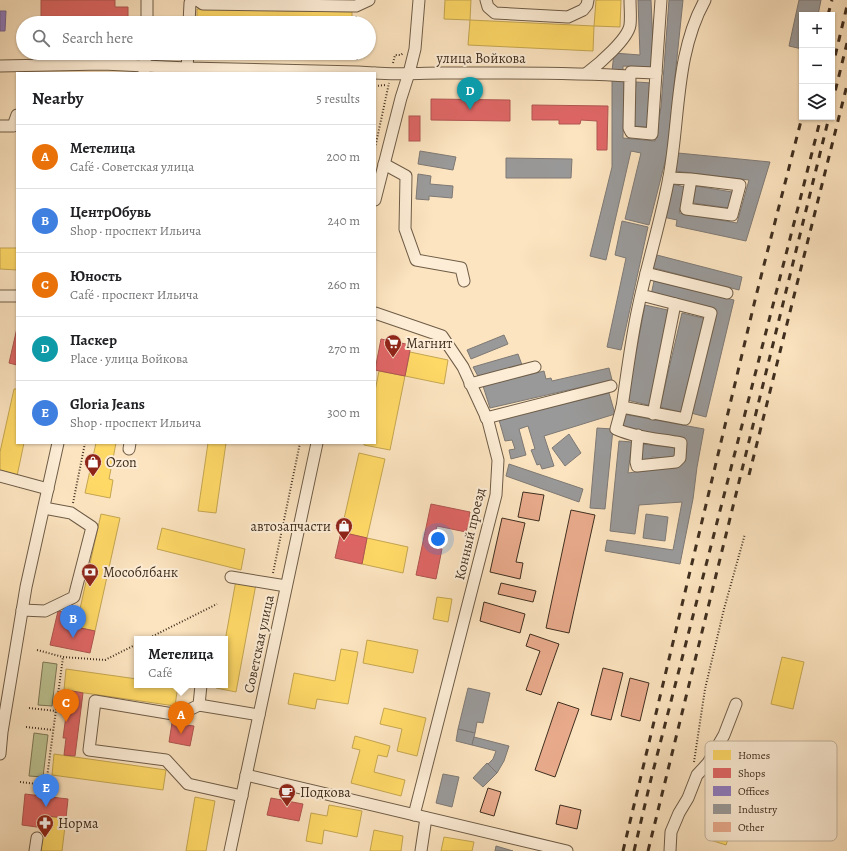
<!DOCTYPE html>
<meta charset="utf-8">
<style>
body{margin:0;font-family:Alegreya,serif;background:#f6f6f6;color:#202124}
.controls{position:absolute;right:12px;top:12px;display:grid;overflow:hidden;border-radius:0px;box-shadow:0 1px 3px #0004}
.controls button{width:36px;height:36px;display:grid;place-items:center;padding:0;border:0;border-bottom:1px solid #e0e0e0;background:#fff;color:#202124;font:20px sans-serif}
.you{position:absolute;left:438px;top:539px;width:14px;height:14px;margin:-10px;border:3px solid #fff;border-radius:50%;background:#1a73e8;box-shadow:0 0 0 6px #1a73e833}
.badge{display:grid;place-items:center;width:26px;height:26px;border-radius:50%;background:#8f2418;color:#fff;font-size:13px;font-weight:700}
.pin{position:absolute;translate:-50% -33px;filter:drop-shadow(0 1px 2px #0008)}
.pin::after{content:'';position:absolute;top:21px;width:14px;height:12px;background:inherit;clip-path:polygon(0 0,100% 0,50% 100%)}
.popup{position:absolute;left:134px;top:636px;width:94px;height:52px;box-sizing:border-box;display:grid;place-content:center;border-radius:0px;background:#fff;filter:drop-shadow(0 1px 3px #0005);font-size:13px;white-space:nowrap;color:#757577}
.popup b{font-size:15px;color:#202124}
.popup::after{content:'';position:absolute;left:50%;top:100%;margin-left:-8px;border:8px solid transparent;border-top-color:#fff}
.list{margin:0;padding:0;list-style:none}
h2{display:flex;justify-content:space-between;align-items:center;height:52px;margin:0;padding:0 16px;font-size:17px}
h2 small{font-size:13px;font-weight:400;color:#757577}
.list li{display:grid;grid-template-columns:26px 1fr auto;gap:12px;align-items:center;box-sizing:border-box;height:64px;padding:0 16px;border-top:1px solid #e0e0e0}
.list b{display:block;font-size:15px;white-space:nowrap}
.list p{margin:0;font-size:13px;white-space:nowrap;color:#757577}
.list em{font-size:13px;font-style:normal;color:#757577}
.icon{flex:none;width:22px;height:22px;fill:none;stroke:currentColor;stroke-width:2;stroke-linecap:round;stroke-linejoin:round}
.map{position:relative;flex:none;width:847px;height:851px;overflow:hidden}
.search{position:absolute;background:#fff;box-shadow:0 1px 3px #0004;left:16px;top:16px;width:360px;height:44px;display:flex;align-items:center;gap:10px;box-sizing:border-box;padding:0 14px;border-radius:22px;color:#757577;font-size:15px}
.panel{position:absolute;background:#fff;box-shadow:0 1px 3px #0004;left:16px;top:72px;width:360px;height:372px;border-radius:0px}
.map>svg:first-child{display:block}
.green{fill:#bdc493;stroke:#7e7959}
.homes{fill:#ffd966;stroke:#c5a651}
.shops{fill:#e06666;stroke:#b05551}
.offices{fill:#8e7cc3;stroke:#766592}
.industry{fill:#999;stroke:#7e7974}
.building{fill:#e9ab8c;stroke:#3f2e1f}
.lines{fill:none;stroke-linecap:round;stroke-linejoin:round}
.minor-casing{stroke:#6e5c47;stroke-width:13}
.path{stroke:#3f2e1f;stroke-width:2;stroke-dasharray:1 2;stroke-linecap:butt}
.minor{stroke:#fdedd6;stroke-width:11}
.rail{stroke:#3f2e1f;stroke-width:3;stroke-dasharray:7 7;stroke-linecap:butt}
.labels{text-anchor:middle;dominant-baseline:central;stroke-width:4;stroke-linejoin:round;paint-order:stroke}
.street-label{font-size:14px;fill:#3f2e1f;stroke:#fdedd6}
.poi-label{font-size:14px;fill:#3f2e1f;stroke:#fdedd6;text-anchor:start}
.key{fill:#fdedd6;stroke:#c4b49f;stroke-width:1}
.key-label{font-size:11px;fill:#3f2e1f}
</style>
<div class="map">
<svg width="847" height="851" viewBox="0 0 847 851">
<rect width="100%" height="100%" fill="#fce4c0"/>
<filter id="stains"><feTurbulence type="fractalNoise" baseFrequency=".005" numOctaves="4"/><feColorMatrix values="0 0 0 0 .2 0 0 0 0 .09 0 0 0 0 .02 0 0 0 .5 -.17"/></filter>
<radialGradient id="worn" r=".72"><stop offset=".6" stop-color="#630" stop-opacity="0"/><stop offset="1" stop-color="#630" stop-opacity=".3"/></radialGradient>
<!-- green -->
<g class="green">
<polygon points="43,662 57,664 52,706 38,705"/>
<polygon points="34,733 48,735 43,777 29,776"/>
</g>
<!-- homes -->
<g class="homes">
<polygon points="445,0 471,0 470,20 444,19"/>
<polygon points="596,0 621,0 620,27 594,26"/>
<polygon points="197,9 352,12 352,23 197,23"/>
<polygon points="470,20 594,26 593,51 468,45"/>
<polygon points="0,248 17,248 17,270 0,269"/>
<polygon points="410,352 448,360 444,384 405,376"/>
<polygon points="379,371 405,376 390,450 364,445 364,443 375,443 375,391"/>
<polygon points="14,389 17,389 17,443 24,443 17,476 0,472 0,452"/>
<polygon points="96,443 116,443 109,479 113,480 110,498 85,493"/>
<polygon points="208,443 226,443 216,513 198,511"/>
<polygon points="359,453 385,459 367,538 341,532"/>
<polygon points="101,514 120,518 95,631 76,627"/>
<polygon points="162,528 245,549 241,570 157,549"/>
<polygon points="367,538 408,547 403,573 362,564"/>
<polygon points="236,580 256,584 236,692 216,688 217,685 225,685 225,641"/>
<polygon points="437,597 452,599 448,622 433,619"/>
<polygon points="367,640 418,650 413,673 363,663"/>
<polygon points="341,649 358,652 348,704 317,699 315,709 288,704 294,673 335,681"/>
<polygon points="782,657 804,662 793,709 771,704"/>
<polygon points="66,669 137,679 137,685 178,685 175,706 64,690"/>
<polygon points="384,708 426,718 417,756 397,751 402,729 380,724"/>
<polygon points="355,736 390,746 387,757 378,755 374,772 405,780 401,796 351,783 360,750 352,748"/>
<polygon points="734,742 783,758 776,779 727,763"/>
<polygon points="54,754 166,770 163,790 52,775"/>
<polygon points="195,797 215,801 206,851 186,851"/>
<polygon points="329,805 362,811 357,837 324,830 322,844 306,841 311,813 327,816"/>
<polygon points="718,805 738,811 726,845 707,839"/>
<polygon points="45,816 66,818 62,851 41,851"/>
<polygon points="374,830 403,836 401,851 370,851"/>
<polygon points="444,837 474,842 472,851 441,851"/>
</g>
<!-- shops -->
<g class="shops">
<polygon points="41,0 115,0 115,7 128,7 128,23 41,23"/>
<polygon points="431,99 510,100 510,121 431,120"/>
<polygon points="532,105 608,106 607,150 597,150 597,121 581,120 580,124 559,124 559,120 532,120"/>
<rect x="409" y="116" width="11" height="25"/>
<polygon points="17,328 17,365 9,363"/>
<polygon points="381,339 411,345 405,376 375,370"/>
<polygon points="431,504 470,512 469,516 476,518 474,529 467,528 466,532 437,526 432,547 442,549 436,579 416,575"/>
<polygon points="341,532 367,538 362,564 335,558"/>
<polygon points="58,611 79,615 76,627 95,631 90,653 50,645"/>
<polygon points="72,691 83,693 75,756 64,755 66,738 63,738 67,708 70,709"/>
<polygon points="172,723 194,726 190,746 169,742"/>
<polygon points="25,794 68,799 66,818 45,816 44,828 22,825"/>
<polygon points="271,798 303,804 299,821 267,815"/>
</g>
<!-- offices -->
<polygon class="offices" points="0,11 6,11 5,31 0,31"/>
<!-- industry -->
<g class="industry">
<polygon points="638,0 651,0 654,68 623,66 623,72 612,71 614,53 640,55"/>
<polygon points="669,0 683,0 667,154 649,225 625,219 641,153 631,151 606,260 590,256 612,167 612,78 624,79 623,138 655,141 661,107"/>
<polygon points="799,0 821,0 818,15 802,15 802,49 789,46"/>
<polygon points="636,82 652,83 648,127 633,126"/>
<polygon points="420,151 456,157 453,170 418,164"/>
<polygon points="678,153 770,162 746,241 676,226 677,220 663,217 672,184 685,187 679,213 737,223 749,180 675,171"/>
<polygon points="506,158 572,159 571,178 506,178"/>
<polygon points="418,174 431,176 430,184 453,186 452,198 429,196 429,200 416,199"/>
<polygon points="696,186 732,192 729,208 693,203"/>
<polygon points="622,221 648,227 621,350 607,347 626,258 615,255"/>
<polygon points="653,254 742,277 739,290 650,267"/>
<polygon points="654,281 734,300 706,417 691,413 716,310 651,295"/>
<polygon points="645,305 672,311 652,406 627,400"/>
<polygon points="682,313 707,319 684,413 660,407"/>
<polygon points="504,335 508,344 471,359 467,350"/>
<polygon points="518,354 522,365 479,378 473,367"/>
<polygon points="609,368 612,380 490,408 483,386 544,371 546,379 551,378 552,381"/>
<polygon points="609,393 615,414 544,436 554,466 542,469 540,464 537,465 531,450 535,449 528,426 519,429 526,455 511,459 509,450 515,449 512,440 505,441 499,420"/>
<polygon points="623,414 704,429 697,467 693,499 680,564 605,551 607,540 673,550 682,502 639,505 635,534 610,531 619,441 632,442 628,473 680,466 684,460 686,440 621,428"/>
<polygon points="597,428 613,429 605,509 590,508"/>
<polygon points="569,434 581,453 565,466 552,448"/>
<polygon points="642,444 676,448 675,459 652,457 651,462 640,460"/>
<polygon points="509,464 583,489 579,502 506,476"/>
<polygon points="646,514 668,517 665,541 643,538"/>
<polygon points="468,688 490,693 483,723 477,722 475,733 458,729"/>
<polygon points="458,729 475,733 472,745 456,741"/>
<polygon points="474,737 509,746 504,761 497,773 488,764 493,759 496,751 472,745"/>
<polygon points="487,763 497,773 483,787 473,778"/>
<polygon points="443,774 459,777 452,807 436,803"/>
<polygon points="496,846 513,851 495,851"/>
</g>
<!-- building -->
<g class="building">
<polygon points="523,492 544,495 539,521 518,517"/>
<polygon points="571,510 595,515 569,633 546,628"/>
<polygon points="502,518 525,523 516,562 523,563 520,579 490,572"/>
<polygon points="501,583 536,591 533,602 498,594"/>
<polygon points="484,602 525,614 520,633 480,621"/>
<polygon points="530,634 559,644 541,695 526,690 540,651 526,646"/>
<polygon points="603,668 623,673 611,720 591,715"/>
<polygon points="630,678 649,683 640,721 621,716"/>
<polygon points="558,702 579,709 555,777 535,770"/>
<polygon points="488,788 501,792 494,816 480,812"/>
<polygon points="560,805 581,810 577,829 556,824"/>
</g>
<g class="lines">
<!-- minor casing -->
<g class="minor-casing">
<g id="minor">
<polyline points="197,0 203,4 356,6 369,0"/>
<polyline points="486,0 488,7 495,13 568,17 583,10 587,5 588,0"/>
<polyline points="147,23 147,0"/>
<polyline points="189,23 190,3 194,0"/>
<polyline points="0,66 103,64 187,68 358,72 374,73"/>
<polyline points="187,68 188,53"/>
<polyline points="144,72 146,53"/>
<path d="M 375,73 C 397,75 419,73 442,73 C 504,73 567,72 630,76 L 631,72 L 656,73 L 652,134 L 631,132 L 629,128 L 630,76"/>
<path d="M 587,73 C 599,64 628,39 630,25 C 631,17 630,8 630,0"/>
<polyline points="656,73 661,0"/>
<polyline points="0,126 13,126 17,115"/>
<polyline points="384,164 406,176 405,229 416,260 461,268 464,281"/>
<polyline points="669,178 691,179 740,185 732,215 686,209 691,179"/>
<polyline points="375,200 401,98 409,73 415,49 419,0"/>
<polyline points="646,273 727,293"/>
<path d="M 641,295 L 711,313 L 685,419 L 622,407 C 627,374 631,340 638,308 C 647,264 661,221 669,177 C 680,118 675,54 705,0"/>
<polyline points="0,296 17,296"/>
<polyline points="375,313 442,336 463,367 488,421 498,460 496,495 414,815"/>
<polyline points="470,384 535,367"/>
<path d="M 622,407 L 616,429 C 636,438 660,439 681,443 L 680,458 L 676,462 L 637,466 L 636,462 L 638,435"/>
<polyline points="653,414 675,304"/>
<polyline points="486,418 611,386"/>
<polyline points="129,449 130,443"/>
<polyline points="0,476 48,489"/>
<polyline points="231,577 286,586"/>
<polyline points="22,610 45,611 74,597 92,527 71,513 44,508"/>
<polyline points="201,685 199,705 179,715 95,701 89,750 166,760 188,784 242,796"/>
<polyline points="199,705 259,715"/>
<polyline points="0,754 2,732 26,587 58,443"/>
<polyline points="246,775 567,851"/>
<polyline points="35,851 37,838"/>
<polyline points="230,851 317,443"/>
<polyline points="421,851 426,818"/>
<polyline points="670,851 671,832 679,813 688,798 697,775 708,763 724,735 736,704"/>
</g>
</g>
<!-- path -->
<g class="path">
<polyline points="356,16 356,23"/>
<polyline points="357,53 357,62"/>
<polyline points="393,63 395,55 401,55 403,53"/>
<polyline points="375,86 386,85"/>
<polyline points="375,148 389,83"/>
<polyline points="73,503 85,443"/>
<polyline points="273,573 300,443"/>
<polyline points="147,639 217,604"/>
<polyline points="37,650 63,657 105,660 137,644"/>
<polyline points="29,708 56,711"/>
<polyline points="26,727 53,730"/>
<polyline points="694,762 705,689 724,609 745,534"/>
<polyline points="20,782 46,785 63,657"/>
</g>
<!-- minor -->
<use href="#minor" class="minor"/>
<!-- rail -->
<g class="rail">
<polyline points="828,15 832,0"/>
<polyline points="832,69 847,6"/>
<polyline points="832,104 847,43"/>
<polyline points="749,475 847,85"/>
<polyline points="623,851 756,296 802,117"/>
<polyline points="634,851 651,779 802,192 821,117"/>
<polyline points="648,851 829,117"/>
</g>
</g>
<!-- icons -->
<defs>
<g id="supermarket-pin" transform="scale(0.9)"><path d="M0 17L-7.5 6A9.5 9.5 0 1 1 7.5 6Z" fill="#8f2418" stroke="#fdedd6"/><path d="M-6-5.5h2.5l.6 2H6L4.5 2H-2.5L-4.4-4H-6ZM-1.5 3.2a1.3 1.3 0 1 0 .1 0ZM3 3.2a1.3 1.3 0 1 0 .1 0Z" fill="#fff"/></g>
<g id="shop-pin" transform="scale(0.9)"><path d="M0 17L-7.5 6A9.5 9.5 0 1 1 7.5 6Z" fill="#8f2418" stroke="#fdedd6"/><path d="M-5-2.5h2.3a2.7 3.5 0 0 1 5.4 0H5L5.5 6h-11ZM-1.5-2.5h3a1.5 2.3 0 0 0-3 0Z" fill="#fff"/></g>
<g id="bank-pin" transform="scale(0.9)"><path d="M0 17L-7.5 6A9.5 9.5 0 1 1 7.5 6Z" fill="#8f2418" stroke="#fdedd6"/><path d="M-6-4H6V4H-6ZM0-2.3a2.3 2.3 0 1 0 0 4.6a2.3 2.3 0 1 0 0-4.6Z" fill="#fff"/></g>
<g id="cafe-pin" transform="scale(0.9)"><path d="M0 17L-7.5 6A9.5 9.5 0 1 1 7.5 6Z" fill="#8f2418" stroke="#fdedd6"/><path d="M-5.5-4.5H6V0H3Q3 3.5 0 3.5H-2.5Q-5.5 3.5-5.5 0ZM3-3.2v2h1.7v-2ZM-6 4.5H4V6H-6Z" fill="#fff"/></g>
<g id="pharmacy-pin" transform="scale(0.9)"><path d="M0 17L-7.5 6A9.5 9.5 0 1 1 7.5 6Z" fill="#8f2418" stroke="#fdedd6"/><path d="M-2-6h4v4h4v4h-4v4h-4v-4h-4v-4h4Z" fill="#fff"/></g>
</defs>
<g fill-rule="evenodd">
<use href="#supermarket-pin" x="393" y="343"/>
<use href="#shop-pin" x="93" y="462"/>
<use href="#shop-pin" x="344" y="526"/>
<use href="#bank-pin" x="90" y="572"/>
<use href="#cafe-pin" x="287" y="792"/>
<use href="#pharmacy-pin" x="45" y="823"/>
</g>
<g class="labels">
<!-- street labels -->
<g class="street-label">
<text x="481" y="58">улица Войкова</text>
<text transform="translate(470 534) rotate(-77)">Конный проезд</text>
<text transform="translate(259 644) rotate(-78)">Советская улица</text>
</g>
<!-- poi labels -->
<g class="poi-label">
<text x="406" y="343">Магнит</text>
<text x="106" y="462">Ozon</text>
<text x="331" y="526" text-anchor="end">автозапчасти</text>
<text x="103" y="572">Мособлбанк</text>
<text x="300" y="792">Подкова</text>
<text x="58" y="823">Норма</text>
</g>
</g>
<!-- legend -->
<rect x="705" y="741" width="132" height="100" rx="6" class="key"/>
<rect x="713" y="750" width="18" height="10" fill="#ffd966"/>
<rect x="713" y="768" width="18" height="10" fill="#e06666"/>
<rect x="713" y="786" width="18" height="10" fill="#8e7cc3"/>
<rect x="713" y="804" width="18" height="10" fill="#999"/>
<rect x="713" y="822" width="18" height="10" fill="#e9ab8c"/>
<g class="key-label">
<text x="738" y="759">Homes</text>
<text x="738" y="777">Shops</text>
<text x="738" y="795">Offices</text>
<text x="738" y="813">Industry</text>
<text x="738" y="831">Other</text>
</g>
<rect width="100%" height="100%" filter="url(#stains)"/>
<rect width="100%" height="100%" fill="url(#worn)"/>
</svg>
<div class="controls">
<button>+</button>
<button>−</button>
<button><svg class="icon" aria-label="layers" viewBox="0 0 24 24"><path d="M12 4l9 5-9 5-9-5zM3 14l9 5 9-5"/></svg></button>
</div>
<div class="you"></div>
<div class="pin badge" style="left:181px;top:734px;background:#e8710a">A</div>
<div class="popup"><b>Метелица</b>Café</div>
<div class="pin badge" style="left:73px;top:638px;background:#3f7fe0">B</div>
<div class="pin badge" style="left:66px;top:722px;background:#e8710a">C</div>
<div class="pin badge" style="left:470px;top:110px;background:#0f9aa8">D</div>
<div class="pin badge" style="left:46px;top:807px;background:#3f7fe0">E</div>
<div class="search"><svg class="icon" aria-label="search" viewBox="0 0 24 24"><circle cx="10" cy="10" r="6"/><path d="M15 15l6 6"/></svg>Search here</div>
<section class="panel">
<h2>Nearby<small>5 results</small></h2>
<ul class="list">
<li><span class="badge" style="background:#e8710a">A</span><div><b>Метелица</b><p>Café · Советская улица</p></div><em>200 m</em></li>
<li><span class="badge" style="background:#3f7fe0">B</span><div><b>ЦентрОбувь</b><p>Shop · проспект Ильича</p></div><em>240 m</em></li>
<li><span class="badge" style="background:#e8710a">C</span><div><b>Юность</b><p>Café · проспект Ильича</p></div><em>260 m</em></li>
<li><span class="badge" style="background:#0f9aa8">D</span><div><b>Паскер</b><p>Place · улица Войкова</p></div><em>270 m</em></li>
<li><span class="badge" style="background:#3f7fe0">E</span><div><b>Gloria Jeans</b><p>Shop · проспект Ильича</p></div><em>300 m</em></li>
</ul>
</section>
</div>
